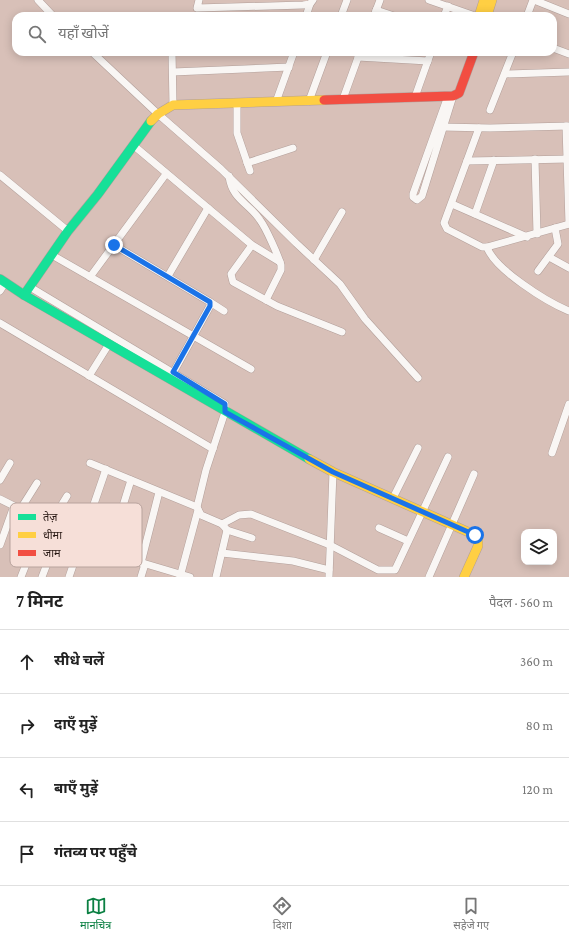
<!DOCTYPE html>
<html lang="hi">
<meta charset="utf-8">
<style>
body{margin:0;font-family:"Crimson Pro","Noto Sans Devanagari",serif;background:#f6f6f6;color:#222}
.controls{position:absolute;right:12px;bottom:12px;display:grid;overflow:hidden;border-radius:8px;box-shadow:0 2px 10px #0003}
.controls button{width:36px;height:36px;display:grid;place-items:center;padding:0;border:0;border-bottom:1px solid #e0e0e0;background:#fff;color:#222;font:20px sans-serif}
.stop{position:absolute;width:12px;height:12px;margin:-9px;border:3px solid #1a73e8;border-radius:50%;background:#fff}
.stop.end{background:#1a73e8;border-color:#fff;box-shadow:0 1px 4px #0008}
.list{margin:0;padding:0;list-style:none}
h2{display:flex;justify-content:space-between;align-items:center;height:52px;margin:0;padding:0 16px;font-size:17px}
h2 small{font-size:13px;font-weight:400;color:#767676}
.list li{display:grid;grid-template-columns:26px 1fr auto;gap:12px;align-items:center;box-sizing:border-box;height:64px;padding:0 16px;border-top:1px solid #e0e0e0}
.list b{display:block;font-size:15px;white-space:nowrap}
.list em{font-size:13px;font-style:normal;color:#767676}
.icon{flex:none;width:22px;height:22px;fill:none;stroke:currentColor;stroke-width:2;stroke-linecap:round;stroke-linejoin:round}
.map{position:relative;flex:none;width:569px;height:577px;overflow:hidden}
.search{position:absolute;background:#fff;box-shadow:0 2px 10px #0003;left:12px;right:12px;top:12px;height:44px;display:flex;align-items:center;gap:10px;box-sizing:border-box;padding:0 14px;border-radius:12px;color:#767676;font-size:15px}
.sheet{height:308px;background:#fff}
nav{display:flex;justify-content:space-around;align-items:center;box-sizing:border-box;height:56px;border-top:1px solid #e0e0e0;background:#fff;font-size:11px;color:#767676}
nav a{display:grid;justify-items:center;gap:2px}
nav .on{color:#0b8043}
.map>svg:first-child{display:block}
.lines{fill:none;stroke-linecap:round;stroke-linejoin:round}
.street-casing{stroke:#b29f9a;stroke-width:8}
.fast-casing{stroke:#b29f9a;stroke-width:10}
.slow-casing{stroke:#b29f9a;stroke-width:10}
.jam-casing{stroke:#b29f9a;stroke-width:10}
.street{stroke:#f9f6f4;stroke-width:7}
.fast{stroke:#16e098;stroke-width:9}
.slow{stroke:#ffcf43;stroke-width:9}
.jam{stroke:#f24e42;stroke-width:9}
.route{stroke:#1a73e8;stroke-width:5}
.key{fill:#f6dfd8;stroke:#b8a39d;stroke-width:1}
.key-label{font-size:11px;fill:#281813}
</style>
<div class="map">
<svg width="569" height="577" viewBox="0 0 569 577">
<rect width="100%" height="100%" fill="#d8c0b8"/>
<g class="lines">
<!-- street casing -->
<g class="street-casing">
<g id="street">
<polyline points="38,0 53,16"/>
<polyline points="199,0 197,8 303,5 310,4 313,0"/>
<polyline points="429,0 475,16"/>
<polyline points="534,0 569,14"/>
<polyline points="376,10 394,16"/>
<polyline points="306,16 310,4"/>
<polyline points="341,16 347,0"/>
<polyline points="374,16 380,0"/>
<polyline points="444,16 448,6"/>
<polyline points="527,16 533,0"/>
<polyline points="553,48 569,54"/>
<polyline points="92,52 158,114 221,169 296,243 340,284 365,319 418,378"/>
<polyline points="172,52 173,105"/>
<polyline points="358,57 428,61"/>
<polyline points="173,72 289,67"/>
<polyline points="505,74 569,72"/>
<polyline points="448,96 413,194 413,197 417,200 422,196 453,96"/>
<polyline points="415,97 431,52"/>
<polyline points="343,99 360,52"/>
<polyline points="309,101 327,52"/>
<polyline points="276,102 294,52"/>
<polyline points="237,104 237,133 250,171"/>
<polyline points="490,110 513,52"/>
<polyline points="566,126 569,224"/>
<polyline points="441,127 490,128 569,126"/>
<polyline points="479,128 444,223 447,229 482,247 487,247 569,224"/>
<polyline points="133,145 252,245 280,262"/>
<polyline points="535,159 537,234"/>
<polyline points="467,161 569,159"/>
<polyline points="247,163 293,148"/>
<polyline points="0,175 68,231"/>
<path d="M 229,176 C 232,200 249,203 260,220 C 266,228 278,255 281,265 L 281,270 L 266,300"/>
<polyline points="452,204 527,237"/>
<polyline points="475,214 494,160"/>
<polyline points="114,245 210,302 210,306 173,373"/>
<polyline points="252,245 231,274 233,282 277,306 342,332"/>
<path d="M 487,247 C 494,269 547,302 569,311"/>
<polyline points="52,255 251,369"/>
<polyline points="549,257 569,268"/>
<polyline points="314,260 342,212"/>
<polyline points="538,271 558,244 555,228"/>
<polyline points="168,276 208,208"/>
<polyline points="90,277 166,174"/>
<polyline points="30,287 225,404 225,412 206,470 197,507 201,515 222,524 227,530 216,577"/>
<polyline points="0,291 5,283"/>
<polyline points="210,302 224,311"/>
<polyline points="0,323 213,449"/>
<polyline points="89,376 109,344"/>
<polyline points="552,453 569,404"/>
<polyline points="90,463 197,507"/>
<polyline points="0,480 10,463"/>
<polyline points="393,498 418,448"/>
<polyline points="0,499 82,540 119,556 190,577"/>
<polyline points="20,510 37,483"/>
<polyline points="50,524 67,496"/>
<polyline points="222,524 239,515 251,514 330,545 378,570 395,570 448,457"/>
<polyline points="379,528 408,541"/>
<polyline points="227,530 252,538"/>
<polyline points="0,545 14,506"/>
<polyline points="109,551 131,480"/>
<polyline points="222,553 293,561 329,570"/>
<polyline points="141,563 159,492"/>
<polyline points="21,577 43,521"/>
<polyline points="42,577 60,530"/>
<polyline points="69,577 106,469"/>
<polyline points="141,577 145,564"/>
<polyline points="180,577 198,510"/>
<polyline points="329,577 333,472"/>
<polyline points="429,577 474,474"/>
</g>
</g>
<!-- fast casing -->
<g class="fast-casing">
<g id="fast">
<polyline points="0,279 24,295 68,231 98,194 151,121"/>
<polyline points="24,295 309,459"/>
</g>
</g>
<!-- slow casing -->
<g class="slow-casing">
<g id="slow">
<polyline points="479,16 484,0"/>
<polyline points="487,16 492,0"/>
<polyline points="151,121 158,114 173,105 324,100"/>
<polyline points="309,459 333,472 475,535 478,538 478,546 464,577"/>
</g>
</g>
<!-- jam casing -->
<g class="jam-casing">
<polyline id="jam" points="324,100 453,96 459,93 474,52"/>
</g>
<!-- street -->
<use href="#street" class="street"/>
<!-- fast -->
<use href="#fast" class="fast"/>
<!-- slow -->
<use href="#slow" class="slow"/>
<!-- jam -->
<use href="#jam" class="jam"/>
</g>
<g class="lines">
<!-- route -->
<polyline class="route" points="114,245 210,302 210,306 173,372 225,404 225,412 333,472 475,535"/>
</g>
<!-- legend -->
<rect x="10" y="503" width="132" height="64" rx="6" class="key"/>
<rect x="18" y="514" width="18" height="6" fill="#16e098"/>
<rect x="18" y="532" width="18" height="6" fill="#ffcf43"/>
<rect x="18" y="550" width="18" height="6" fill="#f24e42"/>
<g class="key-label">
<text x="43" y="521">तेज़</text>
<text x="43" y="539">धीमा</text>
<text x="43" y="557">जाम</text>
</g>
</svg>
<div class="controls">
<button><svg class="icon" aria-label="layers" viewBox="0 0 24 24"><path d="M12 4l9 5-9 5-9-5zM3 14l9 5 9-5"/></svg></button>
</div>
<div class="stop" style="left:475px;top:535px"></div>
<div class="stop end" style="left:114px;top:245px"></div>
<div class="search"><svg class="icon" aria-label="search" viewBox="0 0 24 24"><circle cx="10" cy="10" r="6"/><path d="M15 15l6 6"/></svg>यहाँ खोजें</div>
</div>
<section class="sheet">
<h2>7 मिनट<small>पैदल · 560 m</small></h2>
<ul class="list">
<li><svg class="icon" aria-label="ahead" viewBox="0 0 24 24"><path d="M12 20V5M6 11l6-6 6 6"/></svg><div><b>सीधे चलें</b></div><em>360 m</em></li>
<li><svg class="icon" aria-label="right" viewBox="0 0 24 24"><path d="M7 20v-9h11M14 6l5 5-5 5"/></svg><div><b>दाएँ मुड़ें</b></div><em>80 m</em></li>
<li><svg class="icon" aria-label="left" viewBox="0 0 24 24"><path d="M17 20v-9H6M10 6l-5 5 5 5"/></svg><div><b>बाएँ मुड़ें</b></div><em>120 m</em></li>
<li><svg class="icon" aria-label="arrive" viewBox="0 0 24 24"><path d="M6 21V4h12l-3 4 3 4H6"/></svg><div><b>गंतव्य पर पहुँचे</b></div></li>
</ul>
</section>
<nav>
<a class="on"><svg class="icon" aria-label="map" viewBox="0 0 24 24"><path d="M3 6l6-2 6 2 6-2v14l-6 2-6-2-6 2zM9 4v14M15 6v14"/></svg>मानचित्र</a>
<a><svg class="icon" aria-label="directions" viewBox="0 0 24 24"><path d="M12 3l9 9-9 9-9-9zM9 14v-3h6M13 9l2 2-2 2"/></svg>दिशा</a>
<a><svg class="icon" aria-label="saved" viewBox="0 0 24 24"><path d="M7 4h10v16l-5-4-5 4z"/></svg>सहेजे गए</a>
</nav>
